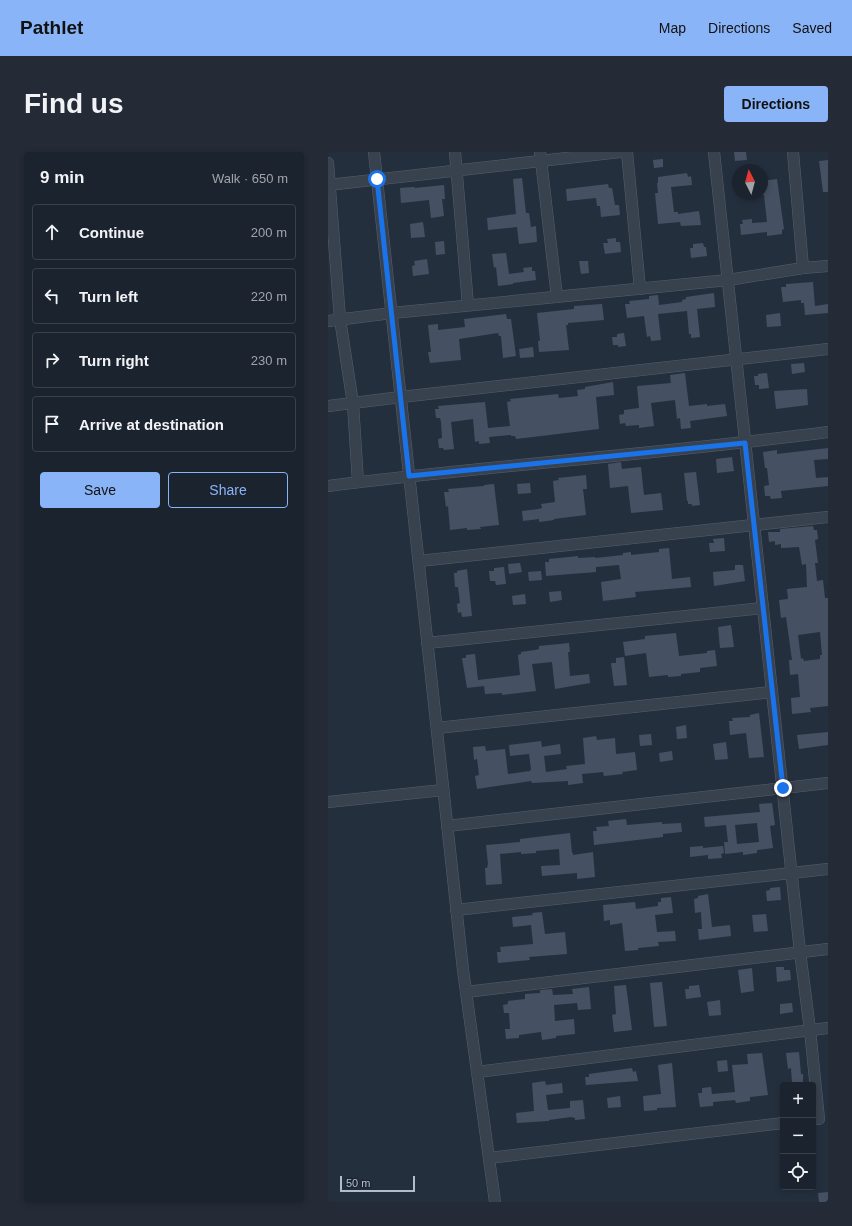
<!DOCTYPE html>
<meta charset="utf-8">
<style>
body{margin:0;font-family:Arial,sans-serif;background:#242b36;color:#f1f3f6}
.controls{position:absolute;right:12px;bottom:12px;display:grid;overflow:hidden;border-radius:4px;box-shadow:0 2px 6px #0003}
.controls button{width:36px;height:36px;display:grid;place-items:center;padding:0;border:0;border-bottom:1px solid #39404a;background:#1b232e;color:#f1f3f6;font:20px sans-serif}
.compass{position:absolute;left:404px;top:12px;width:36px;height:36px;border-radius:50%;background:#1b232e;box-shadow:0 2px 6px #0003;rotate:354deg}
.scale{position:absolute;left:12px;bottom:10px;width:75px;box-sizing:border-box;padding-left:4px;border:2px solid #b4bcc9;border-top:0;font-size:11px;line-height:14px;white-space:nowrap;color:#b4bcc9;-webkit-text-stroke:3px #1d2633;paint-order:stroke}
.stop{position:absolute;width:12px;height:12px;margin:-9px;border:3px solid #1a73e8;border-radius:50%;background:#fff}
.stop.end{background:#1a73e8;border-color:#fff;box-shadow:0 1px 4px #0008}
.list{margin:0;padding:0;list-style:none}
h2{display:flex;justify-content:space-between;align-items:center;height:52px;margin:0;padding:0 16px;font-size:17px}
h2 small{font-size:13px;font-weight:400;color:#a0a4aa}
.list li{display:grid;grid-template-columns:26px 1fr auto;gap:12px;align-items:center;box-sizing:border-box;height:56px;margin:0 8px 8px;padding:0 8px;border:1px solid #39404a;border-radius:4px}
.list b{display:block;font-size:15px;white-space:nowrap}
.list em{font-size:13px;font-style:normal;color:#a0a4aa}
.actions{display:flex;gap:8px;padding:12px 16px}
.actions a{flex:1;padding:9px 0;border:1px solid #8ab4f8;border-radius:4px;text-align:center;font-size:14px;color:#8ab4f8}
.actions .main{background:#8ab4f8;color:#111}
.icon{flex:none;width:22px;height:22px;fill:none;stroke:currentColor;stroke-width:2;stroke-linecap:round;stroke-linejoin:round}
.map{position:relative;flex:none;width:500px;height:1050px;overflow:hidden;border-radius:4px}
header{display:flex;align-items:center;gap:24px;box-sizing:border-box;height:56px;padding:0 20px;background:#8ab4f8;color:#111}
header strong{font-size:19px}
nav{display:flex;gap:22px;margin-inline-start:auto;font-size:14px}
.intro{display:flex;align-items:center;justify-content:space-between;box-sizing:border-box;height:96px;padding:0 24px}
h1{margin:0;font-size:28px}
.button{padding:10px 18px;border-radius:4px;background:#8ab4f8;color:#111;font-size:14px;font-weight:700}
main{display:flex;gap:24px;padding:0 24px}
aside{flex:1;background:#1b232e;border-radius:4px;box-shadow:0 2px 6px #0003}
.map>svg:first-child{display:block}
.building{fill:#455162;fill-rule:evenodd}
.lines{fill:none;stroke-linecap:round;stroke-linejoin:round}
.minor-casing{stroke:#565f6c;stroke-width:12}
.minor{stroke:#38414e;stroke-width:11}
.route{stroke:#1a73e8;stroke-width:5}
</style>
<header>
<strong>Pathlet</strong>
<nav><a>Map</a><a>Directions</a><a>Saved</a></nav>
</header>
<div class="intro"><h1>Find us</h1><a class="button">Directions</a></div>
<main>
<aside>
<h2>9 min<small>Walk · 650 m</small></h2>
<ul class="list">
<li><svg class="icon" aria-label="ahead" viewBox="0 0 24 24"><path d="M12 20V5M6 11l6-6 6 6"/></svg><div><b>Continue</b></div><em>200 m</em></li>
<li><svg class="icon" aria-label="left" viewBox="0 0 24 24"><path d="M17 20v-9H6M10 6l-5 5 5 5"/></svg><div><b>Turn left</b></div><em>220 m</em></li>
<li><svg class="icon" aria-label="right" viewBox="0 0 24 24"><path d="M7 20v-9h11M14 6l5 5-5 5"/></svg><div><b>Turn right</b></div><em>230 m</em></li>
<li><svg class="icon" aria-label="arrive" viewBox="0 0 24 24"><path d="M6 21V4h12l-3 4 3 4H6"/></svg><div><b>Arrive at destination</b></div></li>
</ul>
<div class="actions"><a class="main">Save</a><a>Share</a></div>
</aside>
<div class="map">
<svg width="500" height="1050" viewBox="0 0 500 1050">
<rect width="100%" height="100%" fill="#242f3e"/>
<!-- building -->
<g class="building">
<polygon points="406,0 418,0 419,8 407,9"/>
<polygon points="335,7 335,15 326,16 325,8"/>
<polygon points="500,8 500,40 495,40 491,9"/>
<polygon points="359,21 360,25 363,24 364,33 343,35 346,60 350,60 350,62 371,59 373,73 353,74 352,70 330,72 327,41 330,41 329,31 330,31 330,25"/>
<polygon points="194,26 198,61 201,61 203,75 208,74 209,90 191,92 189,75 160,78 159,66 188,62 185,27"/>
<polygon points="449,27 456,77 454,78 454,82 439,84 439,80 413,83 412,72 415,72 414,68 424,67 424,71 439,70 436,43 434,43 434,29"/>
<polygon points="280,32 281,36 284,36 287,53 291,53 292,63 273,65 272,54 269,54 268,46 239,49 238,37"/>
<polygon points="116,33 117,47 114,47 116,64 103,66 101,48 73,51 72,36 86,35 87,36"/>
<polygon points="95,70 97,85 83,86 82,72"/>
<polygon points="288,86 288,90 292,90 293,100 277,102 275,91 280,91 279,87"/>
<polygon points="116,89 117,102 108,103 107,90"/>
<polygon points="375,91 376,95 378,95 379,104 363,106 362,96 365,96 365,92"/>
<polygon points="178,101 181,122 196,120 195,116 204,115 204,119 207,119 208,128 185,131 185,132 170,134 168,115 166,116 164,102"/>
<polygon points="99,107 101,122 85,124 84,114 87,113 86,109"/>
<polygon points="251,109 260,109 261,121 253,122"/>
<polygon points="485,130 487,154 500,152 500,161 477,163 476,151 473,151 473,148 455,150 453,135 458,135 458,132"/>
<polygon points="386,141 387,155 369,157 372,185 363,186 363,182 361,182 359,159 330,162 333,188 323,189 322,184 319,185 316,164 299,166 297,152 302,152 301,149 321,147 321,144 330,143 331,153 354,150 354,148 358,147 358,145"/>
<polygon points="274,152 276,168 240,171 240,173 238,173 241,198 211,200 210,189 212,189 209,161 246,157 246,154"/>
<polygon points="452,161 453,174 439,175 438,163"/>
<polygon points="178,162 179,167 183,167 188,204 175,206 173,184 171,184 170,181 131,187 133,208 102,211 100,200 103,200 100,173 110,172 110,178 137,175 136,167"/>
<polygon points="296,181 298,194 290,195 290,193 285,193 284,185 289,185 289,182"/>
<polygon points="205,195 206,205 192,206 191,197"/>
<polygon points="476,211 477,220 464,222 463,212"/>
<polygon points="357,221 361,254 379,252 379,254 397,252 399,264 362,269 363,276 353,277 352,266 349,267 347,248 323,251 326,274 311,276 311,273 298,274 297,271 292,272 291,263 296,262 296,258 311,256 309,234 343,231 342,223"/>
<polygon points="439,221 441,236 431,237 431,233 427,233 426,224 430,224 430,222"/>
<polygon points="285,230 286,243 268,245 271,277 188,287 187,284 183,284 183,283 161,285 162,291 151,292 151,289 147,290 145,267 123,270 126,297 116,298 115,296 111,296 110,287 114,286 113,270 112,266 108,266 107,257 111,257 110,254 157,250 160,276 182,274 179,250 183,249 182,247 230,242 231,246 250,244 249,238 257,237 257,235"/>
<polygon points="479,237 480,253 448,257 446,239"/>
<polygon points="500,296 500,307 486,308 488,326 500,325 500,334 453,339 454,346 443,347 442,344 437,344 436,334 441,333 439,316 437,316 435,300 449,298 449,302"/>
<polygon points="404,305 406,319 389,321 388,307"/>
<polygon points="293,310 294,317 313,315 316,343 333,341 335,358 303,361 300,334 282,336 280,312"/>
<polygon points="368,320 372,353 364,354 364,352 360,352 360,349 359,349 356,321"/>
<polygon points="258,323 259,337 255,337 258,363 226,367 226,368 211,370 211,367 195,369 194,359 210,357 214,356 213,352 227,350 225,329 231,328 230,326"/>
<polygon points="202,331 203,341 190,342 189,332"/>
<polygon points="166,332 171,373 152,375 153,377 139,378 139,376 122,378 120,354 118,355 116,340 121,340 120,337 156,334 156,333"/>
<path d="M 485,374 L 486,378 L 489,378 L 490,387 L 487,388 L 490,411 L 487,411 L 489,429 L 495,428 L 497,446 L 500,446 L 500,554 L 482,556 L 483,560 L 464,562 L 463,546 L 472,545 L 470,522 L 462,523 L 461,508 L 464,508 L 458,465 L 453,466 L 451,448 L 460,447 L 459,437 L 479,435 L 478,412 L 474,413 L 471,395 L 453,396 L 453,392 L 447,393 L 447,389 L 441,390 L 440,380 L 452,380 L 452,377 ZM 492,480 L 494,503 L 492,503 L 492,507 L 476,509 L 475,506 L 473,507 L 470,483 Z"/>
<polygon points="396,386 397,399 382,400 381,391 386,391 385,387"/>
<polygon points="341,396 344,427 362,425 363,435 307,440 308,445 275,449 273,430 293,427 291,413 268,415 268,420 218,424 217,410 221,410 221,407 250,404 250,406 267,405 267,406 295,403 295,401 303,400 303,403 331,400 331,397"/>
<polygon points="192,411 194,420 181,422 180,412"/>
<polygon points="407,413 415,413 417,429 386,434 385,420 407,418"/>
<polygon points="176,415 178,432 168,433 167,429 162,429 161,419 166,419 166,416"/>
<polygon points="139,417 144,464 134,465 133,460 130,461 129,452 132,451 130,435 127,435 126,421 129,421 129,419"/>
<polygon points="213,419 214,428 201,429 200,420"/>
<polygon points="233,439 234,448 222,450 221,440"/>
<polygon points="197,442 198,452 185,453 184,444"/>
<polygon points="403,473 406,495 392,496 390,475"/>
<polygon points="348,481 351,504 379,501 379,499 387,498 389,514 372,516 372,520 353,522 353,524 340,525 340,523 321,525 318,501 297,504 295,490 317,487 317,484"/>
<polygon points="241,491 242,500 240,500 242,524 261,522 262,531 227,537 224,510 204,512 208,539 174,543 174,541 157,542 156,534 139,536 134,506 138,506 138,503 147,502 150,528 192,523 190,503 193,502 193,500 207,498 211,497 211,494"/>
<polygon points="296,505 299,533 286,534 283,511 288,511 288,506"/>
<polygon points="431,561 436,605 421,606 418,581 402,583 401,569 405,569 404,566 422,565 422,563"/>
<polygon points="358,573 359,586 349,587 348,575"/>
<polygon points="500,580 500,593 471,597 469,583"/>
<polygon points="323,582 324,593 312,594 311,583"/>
<polygon points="268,584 269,588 287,586 288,602 307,600 309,618 294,620 295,622 276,624 275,620 254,622 255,631 240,633 240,629 204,631 203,629 149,637 147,624 151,623 149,607 146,608 145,595 157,594 158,599 177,597 180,622 202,619 203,617 201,602 182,604 181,593 213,589 214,595 232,592 233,602 216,604 218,620 239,617 238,614 257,612 255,586"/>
<polygon points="398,590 400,607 387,608 385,592"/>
<polygon points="344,599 345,608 332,610 331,601"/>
<path d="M 444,651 L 447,673 L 442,674 L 445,696 L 429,698 L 429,701 L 415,703 L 415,700 L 397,702 L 396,690 L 400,690 L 398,673 L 377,675 L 376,665 L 432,660 L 431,652 ZM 429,671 L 431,690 L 409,692 L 407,673 Z"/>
<polygon points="298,667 299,673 334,670 334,672 353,671 354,680 335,682 335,685 266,693 265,679 269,679 268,675 281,674 280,669"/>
<polygon points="242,681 244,701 245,701 245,703 265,700 267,725 249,727 249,721 214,724 213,714 232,713 231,697 208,699 208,701 193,702 193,700 172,702 174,732 158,733 157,716 159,716 160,712 158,693 192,690 192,687"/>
<polygon points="375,694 375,696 395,694 396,701 393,702 394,706 380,707 380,703 362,705 362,695"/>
<polygon points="452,735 453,748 439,749 438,739 442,738 442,736"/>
<polygon points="380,742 384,775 402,773 403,784 371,788 370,777 374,777 373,760 367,761 366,747 370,746 370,744"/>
<polygon points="343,745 345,761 327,763 329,780 347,779 348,789 330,790 331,794 310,796 310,798 297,799 294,771 282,773 282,768 276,769 275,753 307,750 308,757 330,754 330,750 333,750 333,746"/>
<polygon points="214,760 217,782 237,780 239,802 201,805 202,808 170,811 169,800 173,800 172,795 205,792 203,773 185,775 184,765 205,763 204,761"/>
<polygon points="438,762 440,779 426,780 424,763"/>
<polygon points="448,815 456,815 456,818 462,818 463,828 449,830"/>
<polygon points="424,816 426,839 413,841 410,818"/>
<polygon points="334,830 339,874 326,875 322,831"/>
<polygon points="298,833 304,878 286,880 284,863 288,862 286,834"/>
<polygon points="371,833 373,845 358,847 357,837 361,837 361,834"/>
<polygon points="261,835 263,857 250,858 249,851 226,853 227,869 246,867 247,882 228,884 228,886 214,888 213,880 191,883 191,886 178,887 177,877 182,877 181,861 176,861 175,853 180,852 180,849 197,847 197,842 212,841 212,838 224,837 225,843 245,842 244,837"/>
<polygon points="392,848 393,863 381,864 379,850"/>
<polygon points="464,851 465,860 452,862 452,852"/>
<polygon points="471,900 473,922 475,922 475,930 464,931 463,916 460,917 458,901"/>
<polygon points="434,901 440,943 422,945 422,949 408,951 407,948 385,950 385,954 372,955 370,941 374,941 374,936 383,935 384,942 407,940 404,913 420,912 419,902"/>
<polygon points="399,908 400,919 390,920 389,909"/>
<polygon points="344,911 348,955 329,956 329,958 316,959 315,944 333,942 330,913"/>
<polygon points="304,916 305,920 308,919 310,929 258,933 257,925 261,925 261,922"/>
<polygon points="217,929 218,933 234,931 235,941 218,943 220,958 242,956 242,949 255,948 257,967 247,968 247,966 243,965 221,968 221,969 189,971 188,961 206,959 204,931"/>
<polygon points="292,944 293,955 280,956 279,946"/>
<polygon points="500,1040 500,1050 491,1050 490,1041"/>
</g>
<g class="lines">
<!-- minor casing -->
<g class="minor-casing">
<g id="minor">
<polyline points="46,0 135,818 167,1050"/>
<polyline points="127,0 140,153"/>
<polyline points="212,0 229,145"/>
<polyline points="299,0 312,137"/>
<polyline points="386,0 472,800 482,878 491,967"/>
<polyline points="465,0 475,116"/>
<polyline points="0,11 12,167 25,252 30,330"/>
<polyline points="0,33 292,0"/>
<polyline points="0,169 64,161 400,128 475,116 500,114"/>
<polyline points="0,254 73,245 500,197"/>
<path d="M 0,334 C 166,313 334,302 500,280"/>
<polyline points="91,409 500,365"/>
<polyline points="99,491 435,456"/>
<polyline points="109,576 444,540"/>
<polyline points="0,650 115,638"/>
<polyline points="119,674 500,631"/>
<polyline points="128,758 500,717"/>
<polyline points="138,840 500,797"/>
<polyline points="149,920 500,876"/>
<polyline points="161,1006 455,971"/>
</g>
</g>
<!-- minor -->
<use href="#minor" class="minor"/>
</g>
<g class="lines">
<!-- route -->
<polyline class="route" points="49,27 81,324 417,291 455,636"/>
</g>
</svg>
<div class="controls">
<button>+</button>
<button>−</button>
<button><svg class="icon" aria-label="locate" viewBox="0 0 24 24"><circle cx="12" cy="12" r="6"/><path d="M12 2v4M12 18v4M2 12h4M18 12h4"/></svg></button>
</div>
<svg class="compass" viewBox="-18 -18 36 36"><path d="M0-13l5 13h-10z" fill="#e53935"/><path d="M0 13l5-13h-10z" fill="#a0a4aa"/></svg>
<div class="scale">50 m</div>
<div class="stop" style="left:49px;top:27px"></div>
<div class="stop end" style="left:455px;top:636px"></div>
</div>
</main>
